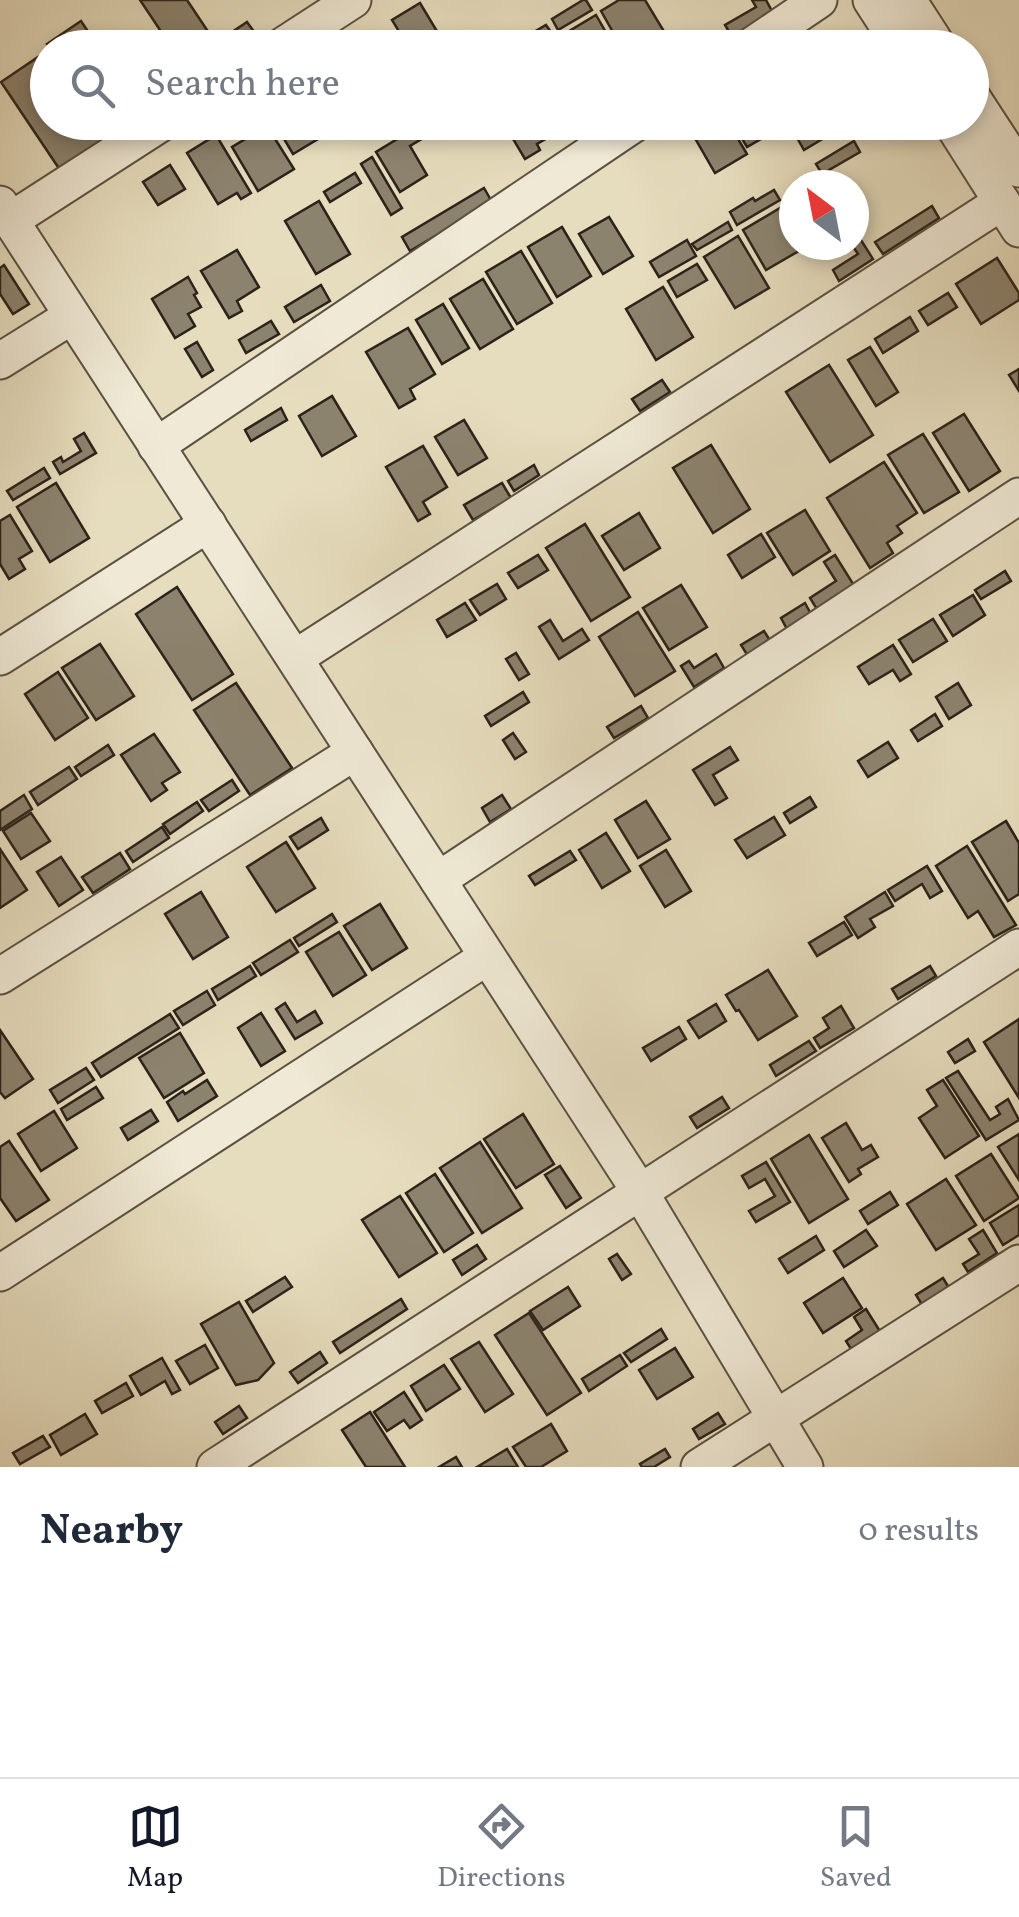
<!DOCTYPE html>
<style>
body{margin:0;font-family:Vollkorn,serif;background:#f6f6f7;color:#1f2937}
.compass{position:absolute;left:779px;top:170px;width:90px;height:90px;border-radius:50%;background:#fff;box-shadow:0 5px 15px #0003;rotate:328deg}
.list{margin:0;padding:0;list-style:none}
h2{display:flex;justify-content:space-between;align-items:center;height:130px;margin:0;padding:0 40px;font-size:42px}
h2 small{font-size:32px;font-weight:400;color:#747a83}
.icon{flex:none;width:55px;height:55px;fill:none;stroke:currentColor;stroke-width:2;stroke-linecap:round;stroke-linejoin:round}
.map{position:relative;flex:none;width:1019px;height:1467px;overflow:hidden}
.search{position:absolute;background:#fff;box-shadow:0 5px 15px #0003;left:30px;right:30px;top:30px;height:110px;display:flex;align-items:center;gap:25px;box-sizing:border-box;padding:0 35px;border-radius:55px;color:#747a83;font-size:38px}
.sheet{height:310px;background:#fff}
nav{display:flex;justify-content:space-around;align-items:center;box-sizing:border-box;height:140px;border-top:2px solid #e0e1e3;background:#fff;font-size:28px;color:#747a83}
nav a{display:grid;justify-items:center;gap:5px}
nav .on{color:#111827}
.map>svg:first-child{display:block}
.building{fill:#8c836f;stroke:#2b2219;stroke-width:2.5}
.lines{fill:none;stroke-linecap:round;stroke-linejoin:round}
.minor-casing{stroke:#5a5142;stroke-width:39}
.minor{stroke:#efe9d5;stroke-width:35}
</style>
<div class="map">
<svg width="1019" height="1467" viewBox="0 0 1019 1467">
<rect width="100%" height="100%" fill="#e6ddbe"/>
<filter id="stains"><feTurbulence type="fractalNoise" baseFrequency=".002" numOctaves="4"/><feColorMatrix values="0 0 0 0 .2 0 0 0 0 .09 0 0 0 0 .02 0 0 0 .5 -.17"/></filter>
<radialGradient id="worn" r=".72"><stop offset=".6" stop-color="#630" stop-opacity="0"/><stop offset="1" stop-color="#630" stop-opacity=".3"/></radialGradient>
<!-- building -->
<g class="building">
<polygon points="140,0 187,0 209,33 188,48 172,48"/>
<polygon points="583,0 586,0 592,10 558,30 552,19"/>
<polygon points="619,0 645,0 665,33 640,48 622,48 601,11"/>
<polygon points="752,0 766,0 773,13 732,37 725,25 756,7"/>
<polygon points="420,3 447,48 409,48 392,20"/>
<polygon points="596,15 615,48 569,48 561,36"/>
<polygon points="81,21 99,48 50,48 47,44"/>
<polygon points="247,22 255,33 233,48 230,48 223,38"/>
<polygon points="546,25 553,35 533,48 510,46"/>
<polygon points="372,33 381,48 348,48 348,47"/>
<polygon points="713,36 719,45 694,48"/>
<polygon points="44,53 48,58 48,122 91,122 106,144 62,173 1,82"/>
<polygon points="274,122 322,122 328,133 293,154"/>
<polygon points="388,122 416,122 395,135"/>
<polygon points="425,122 430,122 435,131 410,146 427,175 400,192 376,152"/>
<polygon points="503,122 559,122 563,129 537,144 540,150 525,159"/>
<polygon points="724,122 728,122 747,154 715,173 696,140"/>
<polygon points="732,122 770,122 775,131 747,147"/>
<polygon points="788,122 842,122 844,126 804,150"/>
<polygon points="267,126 294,169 258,191 232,147"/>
<polygon points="216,135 251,193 241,199 237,193 218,204 187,153"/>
<polygon points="854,141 860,152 822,174 816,164"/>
<polygon points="372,157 402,208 391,215 361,164"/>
<polygon points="170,165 185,189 158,205 143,182"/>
<polygon points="355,173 361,183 330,202 324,192"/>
<polygon points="484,188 492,202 410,251 402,237"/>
<polygon points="774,190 780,200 737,225 730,212 753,198 755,201"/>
<polygon points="319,201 350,254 316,274 285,221"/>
<polygon points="932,206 939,218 883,254 875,242"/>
<polygon points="780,208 794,231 794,245 802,245 804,248 766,270 743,230"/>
<polygon points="609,217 633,256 603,274 579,234"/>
<polygon points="728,222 732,230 697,250 692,244"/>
<polygon points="562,227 591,276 557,297 528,247"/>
<polygon points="738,236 769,288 735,308 704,257"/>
<polygon points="859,237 873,259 839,281 833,270 858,254 852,245"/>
<polygon points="687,240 696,256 659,277 650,262"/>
<polygon points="237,250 259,287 237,301 242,311 229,318 201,271"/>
<polygon points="521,251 552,303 517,324 486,272"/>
<polygon points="997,258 1019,293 1019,300 981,324 956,284"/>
<polygon points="697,264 707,280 677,297 668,281"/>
<polygon points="4,265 29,304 13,314 0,294 0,268"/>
<polygon points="188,277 197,293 194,295 201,307 188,314 195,326 175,338 152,299"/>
<polygon points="483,279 513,329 480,349 450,299"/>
<polygon points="321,285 330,301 294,322 285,307"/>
<polygon points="663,287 693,337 656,360 626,309"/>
<polygon points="948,293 957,307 928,325 919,311"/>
<polygon points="443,304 469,348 442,364 416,320"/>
<polygon points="910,317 918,331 883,353 875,339"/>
<polygon points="271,321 279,334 246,353 239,340"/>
<polygon points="408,328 435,374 410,389 415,399 399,408 366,352"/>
<polygon points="197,342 213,370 202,377 185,349"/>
<polygon points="870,347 898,392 876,406 848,360"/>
<polygon points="829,365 873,435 830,462 786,392"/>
<polygon points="1019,369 1019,391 1009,375"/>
<polygon points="662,380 670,392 640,411 632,399"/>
<polygon points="332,396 356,436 322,456 299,416"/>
<polygon points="281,408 287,420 251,441 245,430"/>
<polygon points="964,414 1000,471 969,491 933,433"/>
<polygon points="464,420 487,458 458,475 435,437"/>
<polygon points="84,433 96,453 60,474 53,462 61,457 63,462 81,451 74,439"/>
<polygon points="923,434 959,492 924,513 888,455"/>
<polygon points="711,445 750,509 713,533 673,468"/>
<polygon points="423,446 447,487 423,502 430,514 418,521 386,467"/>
<polygon points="884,462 917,513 897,526 902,533 887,543 893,553 870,568 827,498"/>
<polygon points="534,465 539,475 514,491 508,481"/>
<polygon points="44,468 50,478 13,500 7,491"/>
<polygon points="56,483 89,538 50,562 17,507"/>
<polygon points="502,483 511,498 473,520 464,505"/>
<polygon points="805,510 830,551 793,575 767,533"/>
<polygon points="639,513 660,548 624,570 602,536"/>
<polygon points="10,515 32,551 19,559 25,569 9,579 0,564 0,521"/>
<polygon points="585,524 630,597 591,621 546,548"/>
<polygon points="761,534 775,557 742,578 728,555"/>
<polygon points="538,555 548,570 518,588 508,573"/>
<polygon points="835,555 855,587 818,611 810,598 836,581 824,562"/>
<polygon points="1005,571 1011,581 981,599 975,590"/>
<polygon points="497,584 506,599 480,615 470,600"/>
<polygon points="681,585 707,627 669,650 643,608"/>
<polygon points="177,587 233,674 192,700 136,614"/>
<polygon points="973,595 985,615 953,636 940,615"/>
<polygon points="465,603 476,620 447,637 437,620"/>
<polygon points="805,603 812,616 788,631 781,618"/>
<polygon points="638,612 675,671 635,696 599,637"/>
<polygon points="933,619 947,641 913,662 899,640"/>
<polygon points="550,620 563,641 582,629 589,640 559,659 539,627"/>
<polygon points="764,631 771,642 748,656 741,645"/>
<polygon points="100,644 134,696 96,720 62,668"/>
<polygon points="893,645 911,674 900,681 893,670 869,684 858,667"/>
<polygon points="516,653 529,674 519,680 506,659"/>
<polygon points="716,654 724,668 694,687 681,666 689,661 694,668"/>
<polygon points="58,672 88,718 55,740 25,694"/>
<polygon points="236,683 292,768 250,795 194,710"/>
<polygon points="958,683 971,705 949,719 936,697"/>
<polygon points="523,692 529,702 491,726 485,716"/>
<polygon points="641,706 648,718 614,738 607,727"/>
<polygon points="935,714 942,726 918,741 911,730"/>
<polygon points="513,733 526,752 515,759 503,740"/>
<polygon points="154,734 180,772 162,783 167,790 151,801 121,755"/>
<polygon points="888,742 898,758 868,777 858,761"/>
<polygon points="108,745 114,755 81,776 75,767"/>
<polygon points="730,747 738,760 713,775 727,798 715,805 693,770"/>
<polygon points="69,767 77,779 38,805 30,792"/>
<polygon points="232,780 239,791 209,811 201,800"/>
<polygon points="24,795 32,809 0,830 0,811"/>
<polygon points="502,795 511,809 490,822 482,808"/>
<polygon points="810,797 816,807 790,823 784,813"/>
<polygon points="646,801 670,839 638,858 615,820"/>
<polygon points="197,802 203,811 170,834 163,824"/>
<polygon points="31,813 50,841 21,859 3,831"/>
<polygon points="774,817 785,835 747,858 735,840"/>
<polygon points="321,818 328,830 298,849 290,837"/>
<polygon points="1006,821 1019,843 1019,894 1008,901 972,842"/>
<polygon points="162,827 169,838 133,862 126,851"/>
<polygon points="606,833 630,871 602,888 579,850"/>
<polygon points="286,842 315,888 276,912 247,867"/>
<polygon points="967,846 1016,925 994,937 978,911 968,918 936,866"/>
<polygon points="0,849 27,890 0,908"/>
<polygon points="666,850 691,891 665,907 640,866"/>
<polygon points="570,851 576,860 535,885 529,876"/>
<polygon points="120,853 130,869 93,893 82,877"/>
<polygon points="61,857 83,890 59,906 37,872"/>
<polygon points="927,866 942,891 930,898 922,884 895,901 888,890"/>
<polygon points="201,892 228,937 193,959 165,914"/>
<polygon points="885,892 893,906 870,919 875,927 858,938 845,917"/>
<polygon points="380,904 407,948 372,970 344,926"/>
<polygon points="332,914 337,922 299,946 294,938"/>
<polygon points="844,922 852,935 817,956 809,943"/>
<polygon points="339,932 366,975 333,996 306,952"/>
<polygon points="290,940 298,952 261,975 253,963"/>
<polygon points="250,966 256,976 218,1000 212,989"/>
<polygon points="930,966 936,976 898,999 892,989"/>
<polygon points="768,970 797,1016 758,1040 739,1010 736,1011 726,995"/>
<polygon points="207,991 215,1005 183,1025 174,1011"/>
<polygon points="285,1003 297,1022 315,1011 322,1023 295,1039 276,1009"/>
<polygon points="716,1004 726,1021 699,1038 688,1021"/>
<polygon points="841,1006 854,1028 820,1048 814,1038 829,1028 823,1018"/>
<polygon points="261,1013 285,1051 261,1066 238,1028"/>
<polygon points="170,1014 179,1028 101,1077 92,1063"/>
<polygon points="1019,1019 1019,1098 984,1042"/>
<polygon points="679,1027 686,1039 651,1061 643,1048"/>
<polygon points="0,1030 33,1079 5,1098 0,1092"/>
<polygon points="180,1033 204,1073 164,1098 139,1058"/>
<polygon points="968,1039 975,1051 955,1063 948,1052"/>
<polygon points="809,1041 816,1051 776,1076 770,1065"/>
<polygon points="86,1068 94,1080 58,1103 50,1090"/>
<polygon points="958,1071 990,1120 1000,1114 996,1107 1008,1099 1019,1120 986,1140 946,1078"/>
<polygon points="207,1080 217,1096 178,1121 167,1102 183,1091 185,1094"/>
<polygon points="943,1080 979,1136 945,1158 919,1118 937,1106 927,1090"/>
<polygon points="96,1087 103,1098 67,1120 61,1109"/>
<polygon points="722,1097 729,1108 697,1128 690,1117"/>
<polygon points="151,1110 158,1121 128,1140 121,1128"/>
<polygon points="54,1111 77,1148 41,1171 18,1134"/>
<polygon points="523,1114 554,1164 516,1188 484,1139"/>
<polygon points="846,1123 862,1150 871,1145 878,1157 858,1169 861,1174 849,1182 822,1138"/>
<polygon points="1019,1134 1019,1180 998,1147"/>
<polygon points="809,1135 848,1199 809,1223 771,1159"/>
<polygon points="9,1141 49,1200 16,1221 0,1198 0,1147"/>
<polygon points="480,1142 522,1208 482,1233 440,1168"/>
<polygon points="991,1154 1019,1198 984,1221 956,1176"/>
<polygon points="766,1162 790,1202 756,1222 749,1211 775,1196 765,1179 749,1188 742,1176"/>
<polygon points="560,1166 581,1198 566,1208 545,1175"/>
<polygon points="435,1174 473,1233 444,1252 406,1193"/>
<polygon points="946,1179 976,1225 936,1250 907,1204"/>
<polygon points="890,1192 898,1205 868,1224 860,1211"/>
<polygon points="400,1196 437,1253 399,1277 362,1220"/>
<polygon points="1019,1205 1019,1235 1003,1245 990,1223"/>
<polygon points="866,1230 877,1246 844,1267 834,1251"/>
<polygon points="983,1230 997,1253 968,1272 963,1264 979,1254 969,1239"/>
<polygon points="816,1236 824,1250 788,1273 779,1259"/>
<polygon points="477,1245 486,1259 462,1275 453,1260"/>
<polygon points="617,1254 631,1274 622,1280 609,1259"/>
<polygon points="285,1277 292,1287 253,1312 246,1301"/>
<polygon points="843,1278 862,1308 823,1333 804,1303"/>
<polygon points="943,1278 951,1291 924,1308 916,1295"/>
<polygon points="568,1287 580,1306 543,1330 530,1311"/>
<polygon points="401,1299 407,1309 340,1353 333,1342"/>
<polygon points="239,1302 274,1363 258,1380 236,1385 201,1324"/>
<polygon points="866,1309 881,1333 853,1352 846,1341 862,1330 854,1317"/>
<polygon points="529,1313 581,1393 547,1415 495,1335"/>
<polygon points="661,1329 667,1339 631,1362 624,1353"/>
<polygon points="479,1342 513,1394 485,1412 451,1359"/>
<polygon points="205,1345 218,1368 190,1384 176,1361"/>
<polygon points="675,1348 693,1377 657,1399 639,1370"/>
<polygon points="320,1352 327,1363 298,1383 290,1372"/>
<polygon points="620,1355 627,1366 589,1391 582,1379"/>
<polygon points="162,1358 180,1390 172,1394 165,1381 141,1395 130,1376"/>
<polygon points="444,1365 460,1389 426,1411 411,1386"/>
<polygon points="126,1383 133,1396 102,1413 95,1401"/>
<polygon points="404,1392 422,1420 410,1428 404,1420 387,1431 374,1412"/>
<polygon points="239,1406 247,1418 223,1434 215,1422"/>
<polygon points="370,1412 405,1467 366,1467 342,1430"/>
<polygon points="718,1413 725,1424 699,1439 693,1429"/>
<polygon points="85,1414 97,1434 61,1455 50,1435"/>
<polygon points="551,1424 567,1451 541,1467 526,1467 513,1447"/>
<polygon points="43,1436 50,1447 20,1464 13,1453"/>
<polygon points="507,1449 518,1467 477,1467"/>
<polygon points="665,1449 670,1457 654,1467 642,1467 640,1464"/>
<polygon points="456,1457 462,1467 439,1467"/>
</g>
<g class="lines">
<!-- minor casing -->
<g class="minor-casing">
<g id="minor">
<polyline points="871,0 902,48"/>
<polyline points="908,0 939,48"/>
<polyline points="279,48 353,0"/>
<polyline points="748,48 819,0"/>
<polyline points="972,97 1019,169"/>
<polyline points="951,122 1019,229"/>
<polyline points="0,204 640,1192 805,1467"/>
<polyline points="11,220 163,122"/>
<polyline points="0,361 72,316"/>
<polyline points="156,446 637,122"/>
<polyline points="0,657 208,524"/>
<polyline points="295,658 1002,202"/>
<polyline points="438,880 1019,496"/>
<polyline points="0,976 355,752"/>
<polyline points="0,1273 487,957"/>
<polyline points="215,1467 1019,947"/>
<polyline points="699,1467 1019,1263"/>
</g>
</g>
<!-- minor -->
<use href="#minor" class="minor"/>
</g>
<rect width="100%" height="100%" filter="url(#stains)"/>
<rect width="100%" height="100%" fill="url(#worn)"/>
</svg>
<svg class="compass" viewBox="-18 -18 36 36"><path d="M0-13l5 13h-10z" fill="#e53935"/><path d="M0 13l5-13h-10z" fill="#747a83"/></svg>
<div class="search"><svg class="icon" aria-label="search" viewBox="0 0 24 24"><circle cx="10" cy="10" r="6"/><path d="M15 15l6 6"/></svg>Search here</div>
</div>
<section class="sheet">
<h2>Nearby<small>0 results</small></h2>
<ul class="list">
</ul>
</section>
<nav>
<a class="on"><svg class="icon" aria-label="map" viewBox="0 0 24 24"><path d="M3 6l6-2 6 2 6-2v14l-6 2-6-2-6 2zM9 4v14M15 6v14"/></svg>Map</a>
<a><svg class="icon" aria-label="directions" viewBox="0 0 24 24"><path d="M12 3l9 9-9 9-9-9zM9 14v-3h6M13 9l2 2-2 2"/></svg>Directions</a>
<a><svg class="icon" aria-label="saved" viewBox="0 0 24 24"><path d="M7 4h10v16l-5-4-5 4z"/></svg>Saved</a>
</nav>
